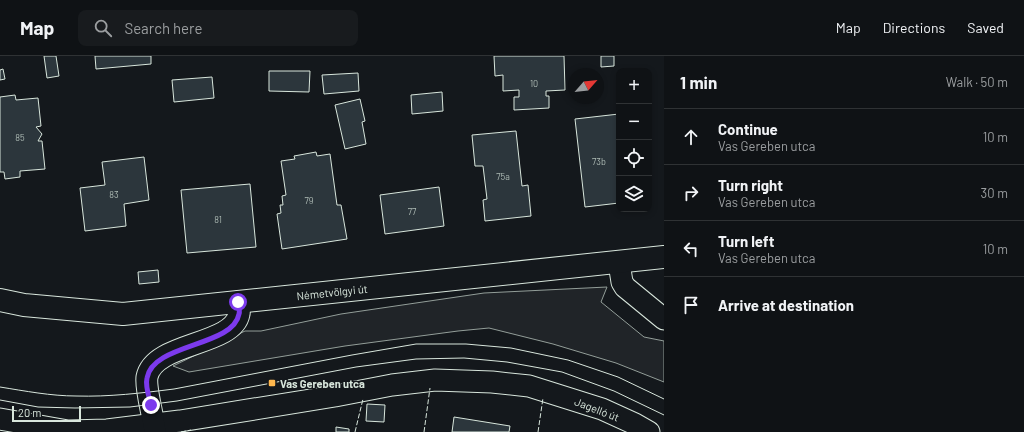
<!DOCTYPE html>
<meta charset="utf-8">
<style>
body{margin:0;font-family:Barlow,sans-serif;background:#181b1e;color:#f1f3f6}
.controls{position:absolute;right:12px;top:12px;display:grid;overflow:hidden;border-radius:8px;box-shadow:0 2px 6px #0003}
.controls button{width:36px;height:36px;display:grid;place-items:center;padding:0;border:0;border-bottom:1px solid #2f3234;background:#0f1215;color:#f1f3f6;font:20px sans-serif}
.compass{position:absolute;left:568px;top:12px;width:36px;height:36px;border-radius:50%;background:#0f1215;box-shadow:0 2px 6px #0003;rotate:62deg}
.scale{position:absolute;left:12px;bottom:10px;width:69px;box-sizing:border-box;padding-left:4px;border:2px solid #d8e6dc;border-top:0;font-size:11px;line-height:14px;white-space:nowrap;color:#d8e6dc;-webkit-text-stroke:3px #14181c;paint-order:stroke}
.stop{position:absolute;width:12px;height:12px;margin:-9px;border:3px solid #7c3aed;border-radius:50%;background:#fff}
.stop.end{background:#7c3aed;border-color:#fff;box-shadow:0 1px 4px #0008}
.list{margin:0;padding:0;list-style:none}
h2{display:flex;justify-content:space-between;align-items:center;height:52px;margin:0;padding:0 16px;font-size:17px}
h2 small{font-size:13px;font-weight:400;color:#9b9ea0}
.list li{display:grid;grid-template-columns:26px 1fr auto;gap:12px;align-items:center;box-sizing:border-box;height:56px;padding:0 16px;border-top:1px solid #2f3234}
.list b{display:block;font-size:15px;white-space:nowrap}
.list p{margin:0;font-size:13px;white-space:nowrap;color:#9b9ea0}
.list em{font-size:13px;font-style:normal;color:#9b9ea0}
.icon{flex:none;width:22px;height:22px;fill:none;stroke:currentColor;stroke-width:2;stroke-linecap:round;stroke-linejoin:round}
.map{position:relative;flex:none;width:664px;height:376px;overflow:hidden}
header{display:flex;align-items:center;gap:24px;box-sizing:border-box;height:56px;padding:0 20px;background:#0f1215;border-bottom:1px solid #2f3234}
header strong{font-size:19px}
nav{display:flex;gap:22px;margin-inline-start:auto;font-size:14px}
.search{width:280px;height:36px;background:#181b1e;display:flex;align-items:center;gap:10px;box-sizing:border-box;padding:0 14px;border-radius:8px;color:#9b9ea0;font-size:15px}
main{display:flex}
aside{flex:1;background:#0f1215}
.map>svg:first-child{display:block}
.green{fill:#202428;stroke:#939e99}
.building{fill:#2c363c;stroke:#d8e6dc}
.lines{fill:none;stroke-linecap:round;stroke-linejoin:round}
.minor-casing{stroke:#d8e6dc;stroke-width:23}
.tertiary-casing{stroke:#d8e6dc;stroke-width:24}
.minor{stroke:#14181c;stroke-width:21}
.tertiary{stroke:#14181c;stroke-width:22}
.tram{stroke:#d8e6dc;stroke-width:1}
.fence{stroke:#d8e6dc;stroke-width:1;stroke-dasharray:5 2;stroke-linecap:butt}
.route{stroke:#7c3aed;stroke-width:5}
.poi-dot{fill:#ffb74d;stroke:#14181c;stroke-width:1.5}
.labels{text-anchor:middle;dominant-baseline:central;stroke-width:3;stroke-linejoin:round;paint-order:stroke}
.number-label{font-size:9px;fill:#adbab4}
.street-label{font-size:11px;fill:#d8e6dc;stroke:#14181c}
.poi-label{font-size:11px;font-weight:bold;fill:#d8e6dc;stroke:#14181c;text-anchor:start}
</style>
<header>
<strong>Map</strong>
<div class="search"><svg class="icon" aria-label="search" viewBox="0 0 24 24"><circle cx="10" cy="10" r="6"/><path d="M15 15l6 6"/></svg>Search here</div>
<nav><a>Map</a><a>Directions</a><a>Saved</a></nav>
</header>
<main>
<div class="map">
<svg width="664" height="376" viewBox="0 0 664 376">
<rect width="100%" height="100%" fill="#14181c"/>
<!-- green -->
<polygon class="green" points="607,231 601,246 644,281 664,285 664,326 616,307 553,288 489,272 458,275 345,290 189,316 173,310 245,275 261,275 341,258 484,237"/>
<!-- building -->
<g class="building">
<polygon points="44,0 56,0 59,20 47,22"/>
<polygon points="95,0 151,0 151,8 96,13"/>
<polygon points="494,0 564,0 565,34 546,35 546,40 549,40 549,52 514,54 514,41 519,41 519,34 503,35 503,19 495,20"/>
<polygon points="601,0 614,0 614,10 601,11"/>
<polygon points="3,13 5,23 0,24 0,14"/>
<polygon points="269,15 310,15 309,36 269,35"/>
<polygon points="358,17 359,35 324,38 322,19"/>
<polygon points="212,21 214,42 174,46 172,24"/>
<polygon points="442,36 443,55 412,58 411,39"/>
<polygon points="15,39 16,44 38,42 41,70 36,71 42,78 38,85 42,85 45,113 20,115 20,121 5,123 4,116 0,116 0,41"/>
<polygon points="360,43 365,65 362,66 366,88 345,93 335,49"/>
<polygon points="619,58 619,147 585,151 575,63"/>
<polygon points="516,75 522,130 528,129 531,160 485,165 483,144 487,143 483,110 475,110 472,79"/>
<polygon points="316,96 317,100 330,98 337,149 341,149 347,183 282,193 277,158 281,157 280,149 283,149 282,140 286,139 281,105 295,103 294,100"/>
<polygon points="144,101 149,144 124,148 126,170 85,175 80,132 105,129 102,106"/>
<polygon points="250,128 256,191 187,197 181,134"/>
<polygon points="439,131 444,170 385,178 380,139"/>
<polygon points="158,214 159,226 139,228 138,216"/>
<polygon points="367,348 385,349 384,366 366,365"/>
<polygon points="454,361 510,370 509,376 452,376"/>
<polygon points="336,371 349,373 349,376 336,376"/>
</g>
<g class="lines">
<!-- minor casing -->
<g class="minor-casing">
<g id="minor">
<polyline points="619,207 622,226 625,231 664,263"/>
<polyline points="0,363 68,375 107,374 180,365 335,340 392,329 435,324 492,326 529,330 602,353 635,368 649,376"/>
<path d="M 155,376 C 154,362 145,333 147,321 C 154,286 233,290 239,258 C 240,255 239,250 238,246"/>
</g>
</g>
<!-- tertiary casing -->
<g class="tertiary-casing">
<polyline id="tertiary" points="0,244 24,249 123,258 664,201"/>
</g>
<!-- minor -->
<use href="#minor" class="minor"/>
<!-- tertiary -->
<use href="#tertiary" class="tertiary"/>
<!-- tram -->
<g class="tram">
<path d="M 0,331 C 25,335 51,340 76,340 C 109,341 142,337 174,333 L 352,299 L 416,288 L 466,288 L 511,292 L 568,304 L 618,321 L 664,343"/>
<polyline points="0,344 38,351 75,352 130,351 177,345 356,311 416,303 464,302 507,306 562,316 614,335 664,359"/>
</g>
<!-- fence -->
<g class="fence">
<polyline points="181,376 191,374"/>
<polyline points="355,376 363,343"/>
<polyline points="424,376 430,332"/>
<polyline points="538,376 543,342"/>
</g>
</g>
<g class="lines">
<!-- route -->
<path class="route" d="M 151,349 C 149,341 145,330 147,322 C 153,287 233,291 239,258 C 240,255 239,250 238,246"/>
</g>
<!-- markers -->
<rect class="poi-dot" x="268" y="323" width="8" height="8" rx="2"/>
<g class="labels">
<!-- number labels -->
<g class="number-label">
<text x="534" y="27">10</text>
<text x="20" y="81">85</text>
<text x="599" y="105">73b</text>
<text x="503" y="120">75a</text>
<text x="114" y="138">83</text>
<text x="309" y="144">79</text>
<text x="412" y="155">77</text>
<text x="218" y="163">81</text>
</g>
<!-- street labels -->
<g class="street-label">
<text transform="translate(332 236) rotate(-6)">Németvölgyi út</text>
<text transform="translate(597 353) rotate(21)">Jagelló út</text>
</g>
<!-- poi labels -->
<g class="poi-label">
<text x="280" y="327">Vas Gereben utca</text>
</g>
</g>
</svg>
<div class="controls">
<button>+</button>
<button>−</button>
<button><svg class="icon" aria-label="locate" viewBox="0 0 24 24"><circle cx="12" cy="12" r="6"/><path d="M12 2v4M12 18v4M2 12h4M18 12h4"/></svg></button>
<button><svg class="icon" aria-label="layers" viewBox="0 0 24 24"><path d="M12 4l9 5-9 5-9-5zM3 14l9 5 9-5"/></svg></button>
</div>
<svg class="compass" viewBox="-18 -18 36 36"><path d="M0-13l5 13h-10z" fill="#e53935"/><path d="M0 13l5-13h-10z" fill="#9b9ea0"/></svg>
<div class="scale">20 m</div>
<div class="stop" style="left:238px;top:246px"></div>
<div class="stop end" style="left:151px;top:349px"></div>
</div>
<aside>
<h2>1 min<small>Walk · 50 m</small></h2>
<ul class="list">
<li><svg class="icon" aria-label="ahead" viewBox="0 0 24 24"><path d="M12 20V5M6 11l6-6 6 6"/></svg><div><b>Continue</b><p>Vas Gereben utca</p></div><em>10 m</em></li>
<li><svg class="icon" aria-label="right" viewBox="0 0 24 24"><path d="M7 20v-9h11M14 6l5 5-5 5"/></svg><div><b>Turn right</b><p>Vas Gereben utca</p></div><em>30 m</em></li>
<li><svg class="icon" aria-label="left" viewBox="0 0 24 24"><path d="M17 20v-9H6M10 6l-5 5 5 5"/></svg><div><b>Turn left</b><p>Vas Gereben utca</p></div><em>10 m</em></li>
<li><svg class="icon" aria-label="arrive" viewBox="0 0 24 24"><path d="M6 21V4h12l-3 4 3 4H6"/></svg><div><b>Arrive at destination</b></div></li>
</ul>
</aside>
</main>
